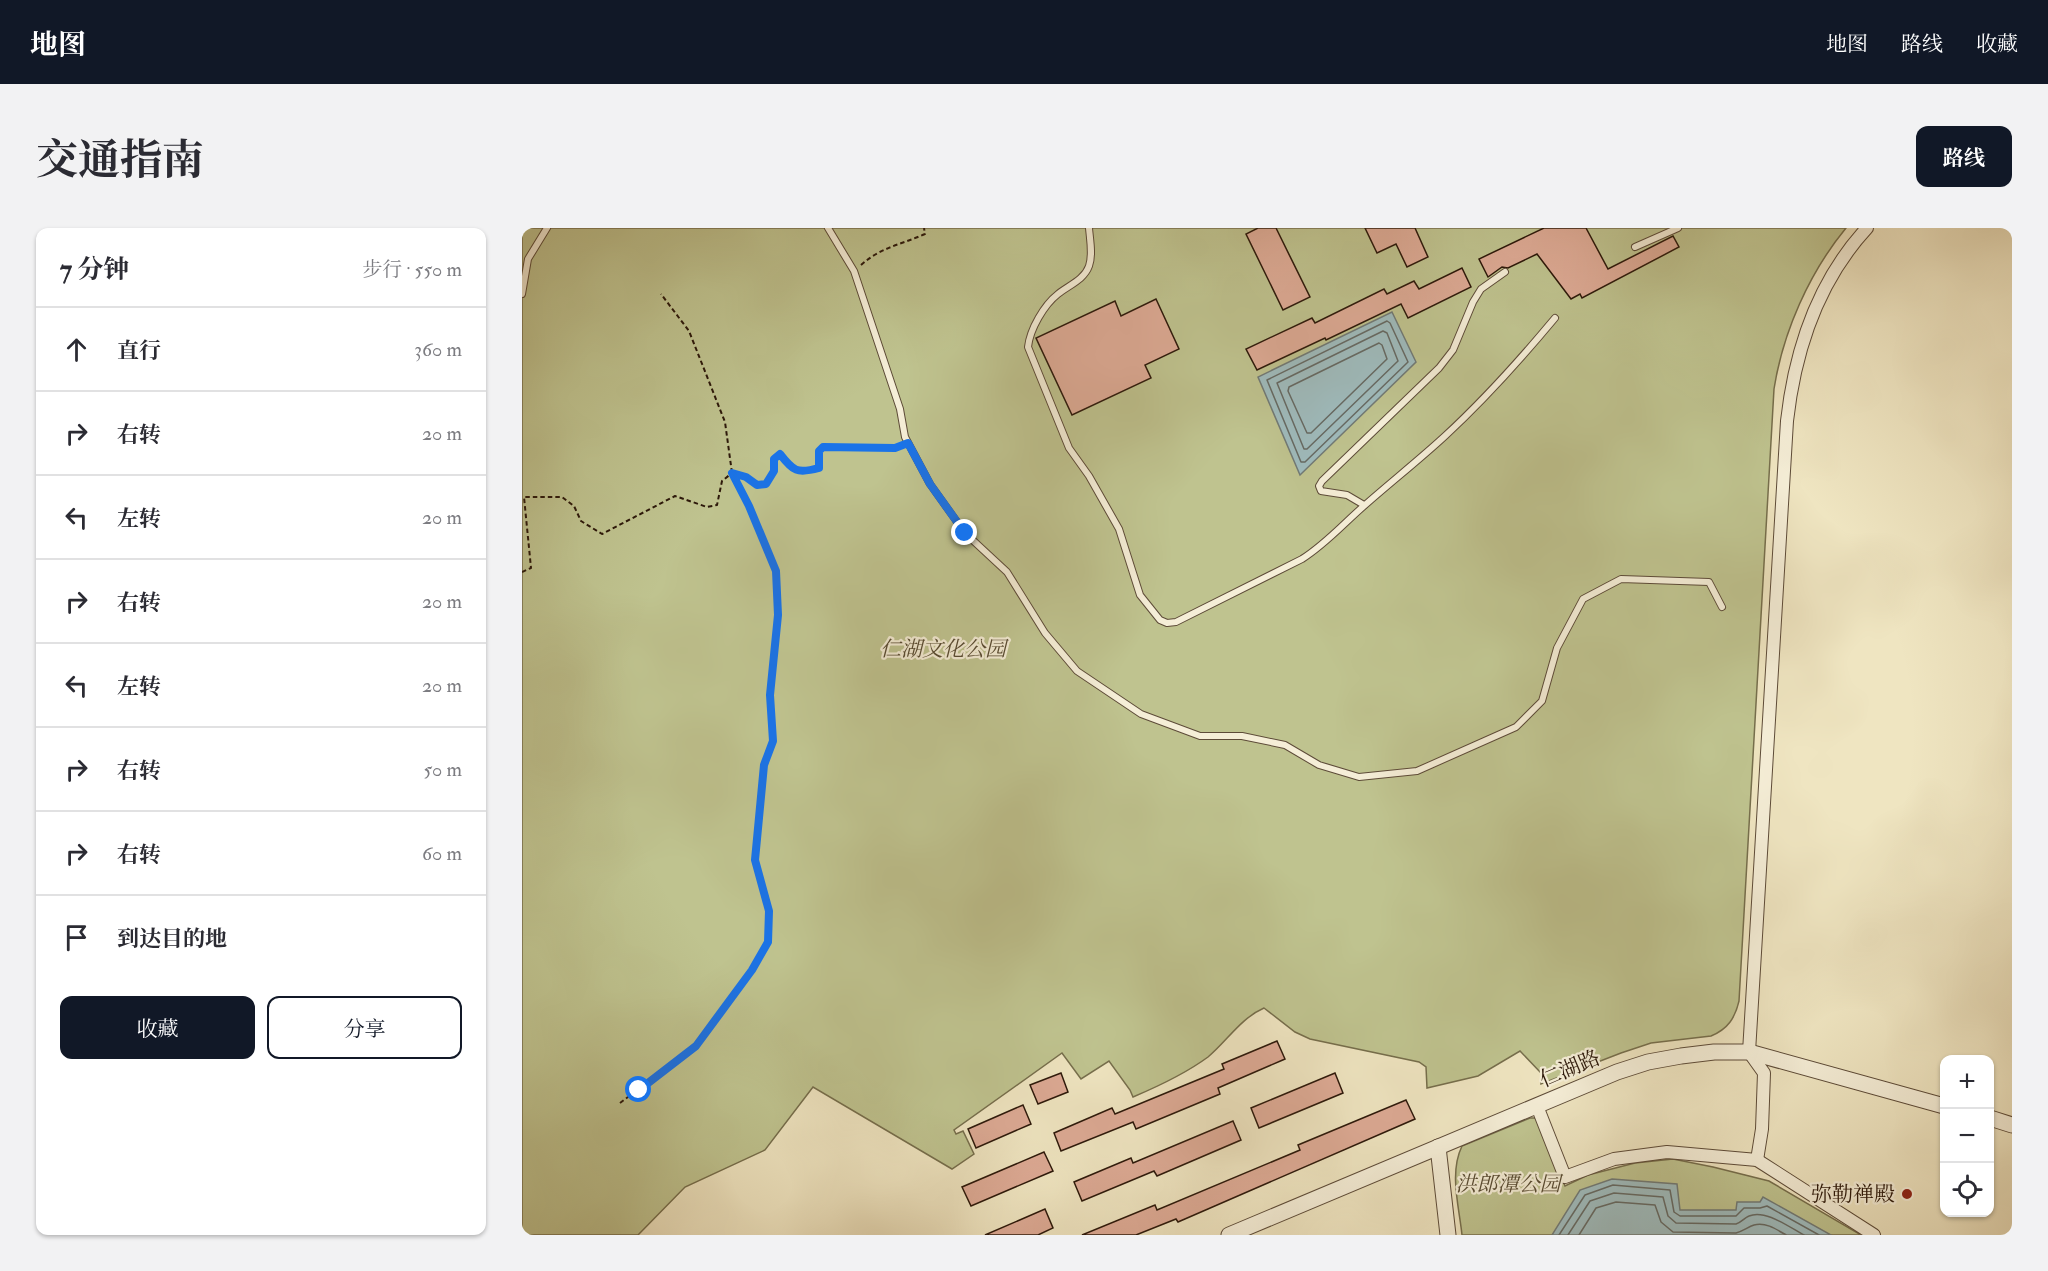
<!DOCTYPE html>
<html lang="zh">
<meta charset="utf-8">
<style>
body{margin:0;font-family:"IM FELL Double Pica","Noto Serif SC",serif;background:#f2f2f3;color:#2b2b33}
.controls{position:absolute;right:18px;bottom:18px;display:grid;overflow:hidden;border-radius:12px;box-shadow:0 2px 4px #0004}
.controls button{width:54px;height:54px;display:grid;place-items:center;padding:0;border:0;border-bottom:2px solid #e1e1e2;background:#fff;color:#2b2b33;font:30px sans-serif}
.stop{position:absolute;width:18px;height:18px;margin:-14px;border:4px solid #1a73e8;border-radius:50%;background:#fff}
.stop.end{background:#1a73e8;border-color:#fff;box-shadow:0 2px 6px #0008}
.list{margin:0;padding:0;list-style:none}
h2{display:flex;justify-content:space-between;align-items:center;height:78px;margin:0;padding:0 24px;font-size:26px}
h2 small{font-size:20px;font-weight:400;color:#7c7c81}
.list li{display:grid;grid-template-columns:39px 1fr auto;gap:18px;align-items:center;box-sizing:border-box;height:84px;padding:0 24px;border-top:2px solid #e1e1e2}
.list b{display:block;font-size:22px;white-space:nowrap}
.list em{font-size:20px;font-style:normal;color:#7c7c81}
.actions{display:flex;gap:12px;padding:18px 24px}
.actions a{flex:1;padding:14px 0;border:2px solid #111827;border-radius:12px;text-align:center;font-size:21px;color:#111827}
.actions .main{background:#111827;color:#fff}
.icon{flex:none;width:33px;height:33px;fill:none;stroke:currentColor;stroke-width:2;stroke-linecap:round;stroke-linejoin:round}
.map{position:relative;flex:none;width:1490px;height:1007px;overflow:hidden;border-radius:12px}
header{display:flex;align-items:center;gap:36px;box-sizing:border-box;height:84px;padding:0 30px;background:#111827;color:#fff}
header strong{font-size:28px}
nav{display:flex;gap:33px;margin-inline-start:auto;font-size:21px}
.intro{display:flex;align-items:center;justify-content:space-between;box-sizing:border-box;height:144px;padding:0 36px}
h1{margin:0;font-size:42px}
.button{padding:15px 27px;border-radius:12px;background:#111827;color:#fff;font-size:21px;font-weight:700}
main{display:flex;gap:36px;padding:0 36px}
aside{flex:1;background:#fff;border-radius:12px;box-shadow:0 2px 4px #0004}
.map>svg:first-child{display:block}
.green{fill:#bfc38f;stroke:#766e4c;stroke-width:1.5}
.water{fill:#9fbcbe;stroke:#717a76;stroke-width:1.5}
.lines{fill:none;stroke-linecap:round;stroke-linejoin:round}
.shore{stroke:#666a64;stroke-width:1.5}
.building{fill:#ddaa95;stroke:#2c180a;stroke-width:1.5}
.service-casing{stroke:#5d4b38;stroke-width:8}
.minor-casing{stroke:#5d4b38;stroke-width:14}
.tertiary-casing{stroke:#5d4b38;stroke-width:17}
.path{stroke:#2c180a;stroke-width:2;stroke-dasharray:4.5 3;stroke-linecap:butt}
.service{stroke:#f5eed7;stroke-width:6}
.minor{stroke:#f5eed7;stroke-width:12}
.tertiary{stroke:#f5eed7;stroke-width:15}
.route{stroke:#1a73e8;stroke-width:8}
.poi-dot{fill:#8f2418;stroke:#f5eed7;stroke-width:2}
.labels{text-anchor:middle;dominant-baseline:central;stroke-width:4.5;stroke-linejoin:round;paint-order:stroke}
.park-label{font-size:21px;font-style:italic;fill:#584b32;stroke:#f5eed7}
.street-label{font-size:21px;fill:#2c180a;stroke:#f5eed7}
.poi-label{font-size:21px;fill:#2c180a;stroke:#f5eed7;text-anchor:end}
</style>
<header>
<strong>地图</strong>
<nav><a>地图</a><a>路线</a><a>收藏</a></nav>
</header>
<div class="intro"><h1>交通指南</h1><a class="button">路线</a></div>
<main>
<aside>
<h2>7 分钟<small>步行 · 550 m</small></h2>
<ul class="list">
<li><svg class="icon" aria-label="ahead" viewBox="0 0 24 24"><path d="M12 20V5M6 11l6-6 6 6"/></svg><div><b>直行</b></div><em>360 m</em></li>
<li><svg class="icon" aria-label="right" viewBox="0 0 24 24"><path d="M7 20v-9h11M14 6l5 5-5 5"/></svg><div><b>右转</b></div><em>20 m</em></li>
<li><svg class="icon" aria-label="left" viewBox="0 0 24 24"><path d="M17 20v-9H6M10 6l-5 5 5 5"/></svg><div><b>左转</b></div><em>20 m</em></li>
<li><svg class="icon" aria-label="right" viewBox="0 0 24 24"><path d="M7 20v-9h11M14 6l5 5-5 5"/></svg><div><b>右转</b></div><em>20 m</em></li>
<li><svg class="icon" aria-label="left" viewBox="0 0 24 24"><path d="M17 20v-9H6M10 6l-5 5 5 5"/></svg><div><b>左转</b></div><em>20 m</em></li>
<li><svg class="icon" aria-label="right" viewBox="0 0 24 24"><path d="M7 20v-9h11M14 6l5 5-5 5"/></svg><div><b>右转</b></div><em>50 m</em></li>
<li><svg class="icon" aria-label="right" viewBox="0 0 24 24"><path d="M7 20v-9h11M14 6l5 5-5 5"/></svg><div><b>右转</b></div><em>60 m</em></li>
<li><svg class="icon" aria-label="arrive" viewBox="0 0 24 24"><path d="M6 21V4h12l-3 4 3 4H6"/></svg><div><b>到达目的地</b></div></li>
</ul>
<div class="actions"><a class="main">收藏</a><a>分享</a></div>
</aside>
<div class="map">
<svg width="1490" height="1007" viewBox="0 0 1490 1007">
<rect width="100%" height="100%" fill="#efe5c1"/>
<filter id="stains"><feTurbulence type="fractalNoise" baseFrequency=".00333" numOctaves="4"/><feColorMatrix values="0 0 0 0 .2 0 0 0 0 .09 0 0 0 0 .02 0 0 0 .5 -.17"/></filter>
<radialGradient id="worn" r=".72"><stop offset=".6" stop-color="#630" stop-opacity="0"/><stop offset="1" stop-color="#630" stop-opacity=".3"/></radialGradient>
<!-- green -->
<g class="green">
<path d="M 0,0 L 1324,0 C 1287,45 1261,104 1252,161 L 1217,773 C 1213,790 1206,801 1189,808 L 1129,815 L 1099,825 L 1019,856 L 1019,845 L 998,823 L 956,848 L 905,860 L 904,839 L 897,834 L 788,811 L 773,804 L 742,780 C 719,790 705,813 686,829 C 663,846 637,858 611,869 L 608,862 L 587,833 L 559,851 L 540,825 L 432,902 L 434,906 L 441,903 L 452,926 L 430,941 L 291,859 L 243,922 L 163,959 L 116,1007 L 0,1007 Z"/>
<path d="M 1008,890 L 1015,890 L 1043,958 L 1066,947 L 1113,935 L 1151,931 L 1191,939 L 1247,953 L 1339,1007 L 940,1007 C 937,978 927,945 940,918 Z"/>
</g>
<!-- water -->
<g class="water">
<polygon points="870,84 894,134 778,247 736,149"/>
<polygon points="1090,951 1155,956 1158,982 1214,982 1215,974 1238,974 1241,969 1309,1007 1030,1007 1058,962"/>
</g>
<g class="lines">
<!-- shore -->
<g class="shore">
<polygon points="865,93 868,95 886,134 783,234 779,234 745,152"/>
<polygon points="861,103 865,105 876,133 785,221 782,221 755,155"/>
<polygon points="857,115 860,117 865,131 789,205 785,205 766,163 767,159"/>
<polyline points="1037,1007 1063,967 1091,957 1148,962 1152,984 1158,988 1214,988 1222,980 1238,980 1245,978 1297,1007"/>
<path d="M 1046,1007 L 1068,973 L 1092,965 L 1141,969 L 1146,988 L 1154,995 L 1214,996 C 1220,994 1222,990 1227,988 C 1243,981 1267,999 1282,1007"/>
<path d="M 1057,1007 L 1074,980 L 1094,974 L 1133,977 L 1139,994 L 1151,1004 L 1214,1005 C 1221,1003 1226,999 1232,997 C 1244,994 1254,1001 1264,1007"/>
</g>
</g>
<!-- building -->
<g class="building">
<polygon points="736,0 754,0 788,69 761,82 724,6"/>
<polygon points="843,0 893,0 906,29 885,39 874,16 855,25"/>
<polygon points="1022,0 1064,0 1086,41 1151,8 1157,19 1060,70 1058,66 1049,71 1015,26 986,40 980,39 966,49 957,31"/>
<polygon points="940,40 949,59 886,90 879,76 804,112 803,110 735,142 724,121 790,90 793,95 862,61 865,66 892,53 897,61"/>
<polygon points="634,71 657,121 623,137 629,150 550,187 514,110 593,73 599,88"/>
<polygon points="755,813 763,831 696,860 698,866 614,901 611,894 539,923 532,905 590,880 593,886 702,841 700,836"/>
<polygon points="539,845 546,864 516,876 508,857"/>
<polygon points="813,845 821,865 737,900 729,880"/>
<polygon points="884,872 893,891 656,994 654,991 614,1007 560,1007 633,977 635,982 778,922 776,917"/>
<polygon points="501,877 509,896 454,920 446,901"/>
<polygon points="711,893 719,912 635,948 632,943 560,973 552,954 609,930 611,935"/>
<polygon points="522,924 531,943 449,978 440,959"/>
<polygon points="523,981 531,1000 516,1007 463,1007"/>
</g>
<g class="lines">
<!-- service casing -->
<g class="service-casing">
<g id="service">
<polyline points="306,0 332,43 378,181 383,209 408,256 443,305 485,344 523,405 555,443 619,486 678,508 720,508 763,517 797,537 837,549 895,543 994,499 1020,473 1035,420 1061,371 1099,351 1187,354 1200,379"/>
<path d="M 567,0 C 568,12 571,27 567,38 C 562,52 547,57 536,66 C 522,77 508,101 506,119 L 547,220 L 567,248 L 597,301 L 618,367 L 638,392 L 645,395 L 654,394 L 780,331 C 804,316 822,295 843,277 C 869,254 897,232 923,208 C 963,171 998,132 1033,90"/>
<polyline points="1113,19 1156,0"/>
<polyline points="0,66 6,31 25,0"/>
<polyline points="842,277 825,267 799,263 797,258 800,253 917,140 931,122 951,74 959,61 983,44"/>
</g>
</g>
<!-- minor casing -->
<g class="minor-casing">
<g id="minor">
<polyline points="1015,878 1043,949 1092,931 1145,924 1235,932 1352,1007"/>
<path d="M 1235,932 L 1240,901 L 1242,845 L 1227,824 L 1265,193 C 1273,122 1296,53 1345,0"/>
</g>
</g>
<!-- tertiary casing -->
<g class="tertiary-casing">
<g id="tertiary">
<polyline points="1468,890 1490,897"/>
<polyline points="916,919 926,1007"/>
<polyline points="707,1007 1095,844 1126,834 1159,828 1192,824 1227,824 1422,878"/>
</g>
</g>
<!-- path -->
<g class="path">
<path d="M 339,37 C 359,19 381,16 403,6 L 402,0"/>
<path d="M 0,344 L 9,340 L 2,269 L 40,269 L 52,278 L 59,293 L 80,306 L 153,268 L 185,279 L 195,277 L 200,253 L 210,245 L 224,250 L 235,257 L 244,256 L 252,243 L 252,231 L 258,226 C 271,243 275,246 297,240 L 297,223 L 301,219 L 373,220 L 377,218"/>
<polyline points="98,875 174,818 230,742 246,714 247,683 233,632 242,537 251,513 248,467 256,387 254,343 227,278 210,245 203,194 167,103 139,66"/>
</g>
<!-- service -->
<use href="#service" class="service"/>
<!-- minor -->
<use href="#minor" class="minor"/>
<!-- tertiary -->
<use href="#tertiary" class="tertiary"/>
</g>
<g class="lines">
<!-- route -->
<path class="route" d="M 117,862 L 174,818 L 230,742 L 246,714 L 247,683 L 233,632 L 242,537 L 251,513 L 248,467 L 256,387 L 254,343 L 227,278 L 210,245 L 224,249 L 235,257 L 244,256 L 252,243 L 252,231 L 258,226 C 271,243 275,246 297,240 L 297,223 L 301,219 L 373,220 L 386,215 L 408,256 L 443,305"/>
</g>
<!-- markers -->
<circle class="poi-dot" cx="1385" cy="966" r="6"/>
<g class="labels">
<!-- park labels -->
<g class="park-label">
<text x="421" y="421">仁湖文化公园</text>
<text x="986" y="956">洪郎潭公园</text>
</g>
<!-- street labels -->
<g class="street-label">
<text transform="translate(1048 841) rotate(-23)">仁湖路</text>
</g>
<!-- poi labels -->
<g class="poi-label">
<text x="1373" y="966">弥勒禅殿</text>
</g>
</g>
<rect width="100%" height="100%" filter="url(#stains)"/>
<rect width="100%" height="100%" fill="url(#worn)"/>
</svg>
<div class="controls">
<button>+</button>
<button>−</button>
<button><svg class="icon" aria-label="locate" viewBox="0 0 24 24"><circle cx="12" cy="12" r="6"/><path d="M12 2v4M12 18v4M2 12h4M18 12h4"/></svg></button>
</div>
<div class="stop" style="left:117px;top:862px"></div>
<div class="stop end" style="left:443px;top:305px"></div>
</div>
</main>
